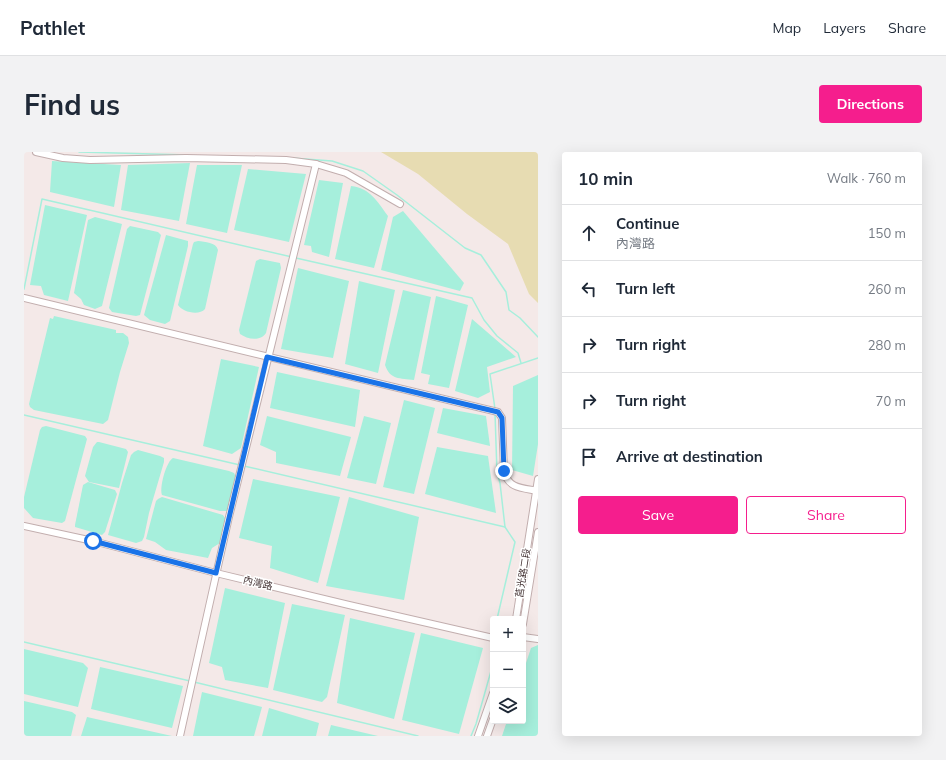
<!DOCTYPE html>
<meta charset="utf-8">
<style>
body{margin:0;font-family:Mulish,"Noto Sans TC",sans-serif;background:#f2f2f3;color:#1f2937}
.controls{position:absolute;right:12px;bottom:12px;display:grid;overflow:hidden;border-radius:4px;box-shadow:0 4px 16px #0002}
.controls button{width:36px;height:36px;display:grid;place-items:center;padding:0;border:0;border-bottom:1px solid #e0e1e3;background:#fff;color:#1f2937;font:20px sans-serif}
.stop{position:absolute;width:12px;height:12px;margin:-9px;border:3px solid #1a73e8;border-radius:50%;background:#fff}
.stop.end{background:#1a73e8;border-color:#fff;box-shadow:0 1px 4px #0008}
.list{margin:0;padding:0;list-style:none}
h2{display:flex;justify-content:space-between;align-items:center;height:52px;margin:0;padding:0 16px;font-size:17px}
h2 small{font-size:13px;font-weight:400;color:#747a83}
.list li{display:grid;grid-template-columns:26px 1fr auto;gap:12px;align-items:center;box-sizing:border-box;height:56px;padding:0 16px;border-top:1px solid #e0e1e3}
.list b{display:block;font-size:15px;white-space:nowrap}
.list p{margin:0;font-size:13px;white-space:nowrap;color:#747a83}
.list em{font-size:13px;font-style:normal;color:#747a83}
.actions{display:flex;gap:8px;padding:12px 16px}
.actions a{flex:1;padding:9px 0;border:1px solid #f51e8d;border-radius:4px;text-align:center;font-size:14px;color:#f51e8d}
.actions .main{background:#f51e8d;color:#fff}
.icon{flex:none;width:22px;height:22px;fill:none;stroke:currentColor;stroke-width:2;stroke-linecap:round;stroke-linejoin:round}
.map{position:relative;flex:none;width:514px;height:584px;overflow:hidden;border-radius:4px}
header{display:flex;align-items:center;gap:24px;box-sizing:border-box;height:56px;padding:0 20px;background:#fff;border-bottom:1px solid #e0e1e3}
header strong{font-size:19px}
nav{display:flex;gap:22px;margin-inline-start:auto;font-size:14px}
.intro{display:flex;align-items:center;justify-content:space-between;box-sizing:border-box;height:96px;padding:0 24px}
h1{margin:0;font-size:28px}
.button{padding:10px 18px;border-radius:4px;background:#f51e8d;color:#fff;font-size:14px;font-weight:700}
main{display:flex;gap:24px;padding:0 24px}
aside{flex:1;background:#fff;border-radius:4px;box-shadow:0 4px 16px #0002}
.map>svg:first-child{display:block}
.green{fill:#e7dcb2}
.water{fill:#a6efdc}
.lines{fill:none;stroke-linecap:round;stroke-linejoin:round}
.stream{stroke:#a6efdc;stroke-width:1.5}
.street-casing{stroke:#c2aeae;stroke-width:8}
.street{stroke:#fff;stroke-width:6}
.route{stroke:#1a73e8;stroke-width:5}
.labels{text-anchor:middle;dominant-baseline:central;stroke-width:3;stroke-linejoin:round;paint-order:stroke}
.street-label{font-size:10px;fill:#473738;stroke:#fff}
</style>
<header>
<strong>Pathlet</strong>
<nav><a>Map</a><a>Layers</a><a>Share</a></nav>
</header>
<div class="intro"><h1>Find us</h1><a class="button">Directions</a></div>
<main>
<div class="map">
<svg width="514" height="584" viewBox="0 0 514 584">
<rect width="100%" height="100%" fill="#f4e9e8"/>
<!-- green -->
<polygon class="green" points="357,0 514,0 514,151 505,142 484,92 443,62 394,22"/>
<!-- water -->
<g class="water">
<polygon points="28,9 97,13 90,55 26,40"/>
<polygon points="166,11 155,69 97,58 104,13"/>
<polygon points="173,13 218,13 203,81 162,72"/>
<polygon points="224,17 282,22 265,90 210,78"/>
<polygon points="295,28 319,31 305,105 288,100 287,94 280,93"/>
<path d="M 327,34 C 346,36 353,49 364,64 L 350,116 L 311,107 Z"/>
<polygon points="21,53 63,63 44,149 20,143 17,134 6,133"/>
<polygon points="379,59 440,131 436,139 357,118 369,65"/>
<polygon points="71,65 98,72 78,154 71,157 60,153 57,147 50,141 64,68"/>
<polygon points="106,74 134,80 137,83 116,163 112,164 88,160 85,156 103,77"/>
<polygon points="142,83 164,89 164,94 146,169 141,172 126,168 120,163"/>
<path d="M 174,89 C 181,90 192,90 194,98 L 181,157 C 175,164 158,160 154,153 L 169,92 L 170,90 Z"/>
<path d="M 236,107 L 256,111 L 257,116 L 242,181 C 236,190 223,187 216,182 L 215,178 L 232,109 Z"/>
<polygon points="274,116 325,129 309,206 257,197"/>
<polygon points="335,129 371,138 354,221 321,212"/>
<path d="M 379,138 L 407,145 L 390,228 C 376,226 366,228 361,213 Z"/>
<polygon points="412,144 444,153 425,236 404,232 406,223 397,221"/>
<polygon points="30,164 92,178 92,181 99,181 104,185 105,191 96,220 84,268 79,272 10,258 6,255 5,252 26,166 29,167"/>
<polygon points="448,167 492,205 463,215 466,240 454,246 431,239"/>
<polygon points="197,207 235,215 217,296 208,302 179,294"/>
<polygon points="253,220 336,238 331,275 246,256"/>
<polygon points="514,223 514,292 509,324 488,318 489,234"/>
<polygon points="380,248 411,256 390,342 359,335"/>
<polygon points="419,256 462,264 466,294 413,281"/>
<polygon points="243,264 327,285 316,324 252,311 252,300 236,293"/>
<polygon points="340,264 367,271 352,332 323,326"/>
<polygon points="22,274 61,284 63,287 41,369 38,371 9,366 0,356 0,345 16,278 18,275"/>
<polygon points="73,290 75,290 102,297 104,300 95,336 65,330 61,324 69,295"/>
<polygon points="413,295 464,304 472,361 401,342"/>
<polygon points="114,298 136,304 140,306 140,310 125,361 120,385 118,389 112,391 84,383 98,331 107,303 110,300"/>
<path d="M 149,306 L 205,319 L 210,321 L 212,325 L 203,359 L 196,359 L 138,343 C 135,336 142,310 149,306 Z"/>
<polygon points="229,327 316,345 294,431 246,416 248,394 215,386"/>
<polygon points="64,330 91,338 93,342 81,380 78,383 51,375 51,373 59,333"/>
<polygon points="138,345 199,363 201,366 201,370 196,391 188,396 184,406 142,398 131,390 122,387 132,349 134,347"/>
<polygon points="325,345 395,365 380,448 302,434"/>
<polygon points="201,436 261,451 244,536 201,528 198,515 185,511"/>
<polygon points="268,452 321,463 303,545 298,550 249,538"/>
<polygon points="326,466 391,481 370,567 313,551"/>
<polygon points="397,481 459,496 435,582 378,568"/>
<polygon points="514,493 514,584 478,584 483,569 499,569 499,520 507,496"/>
<polygon points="0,497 59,511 64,516 54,555 0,542"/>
<polygon points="76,515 159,534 148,576 67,557"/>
<polygon points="178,540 238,555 230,584 169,584"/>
<polygon points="0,549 48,560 52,563 47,584 0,584"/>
<polygon points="245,556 295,571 292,584 238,584"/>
<polygon points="63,565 148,584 57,584"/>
<polygon points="307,573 354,584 304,584"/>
</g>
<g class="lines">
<!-- stream -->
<g class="stream">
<polyline points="55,0 165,3"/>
<polyline points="268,6 308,9 339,19 373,43 441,96 457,103 482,140 485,158 496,166 514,185"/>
<polyline points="272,106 448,146 460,168 473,184 494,201 497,211"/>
<polyline points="0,137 18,47 268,105"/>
<polyline points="471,257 466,222 514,206"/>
<polyline points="471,261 473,321 476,331 481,375 491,390 473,467"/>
<polyline points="0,263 216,313"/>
<polyline points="220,314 481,375"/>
<polyline points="0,490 166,529"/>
<polyline points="170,530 394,584"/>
<polyline points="447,584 452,572 469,512"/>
</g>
<!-- street casing -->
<g class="street-casing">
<g id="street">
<polyline points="12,0 39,6 66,8 162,6 262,8 292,12 322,21 376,52"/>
<path d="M 0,146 L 474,260 L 478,266 L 480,319 C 484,337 499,336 514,339"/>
<polyline points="0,374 69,389 192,421 325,453 469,486"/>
<polyline points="492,467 514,327"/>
<polyline points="499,472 514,380"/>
<polyline points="499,485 514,487"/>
<polyline points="156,584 205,365 292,12"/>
<polyline points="454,584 469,541"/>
<polyline points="463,584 469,567"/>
</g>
</g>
<!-- street -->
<use href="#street" class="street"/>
</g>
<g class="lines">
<!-- route -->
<polyline class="route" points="69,389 192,421 243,205 474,260 478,266 480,319"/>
</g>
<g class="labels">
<!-- street labels -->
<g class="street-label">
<text transform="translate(499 421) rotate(-81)">莒光路二段</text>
<text transform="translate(234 431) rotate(14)">內灣路</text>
</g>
</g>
</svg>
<div class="controls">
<button>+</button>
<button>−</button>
<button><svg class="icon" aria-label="layers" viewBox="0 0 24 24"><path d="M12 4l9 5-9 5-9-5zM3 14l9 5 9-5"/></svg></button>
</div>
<div class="stop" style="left:69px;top:389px"></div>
<div class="stop end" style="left:480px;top:319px"></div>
</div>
<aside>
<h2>10 min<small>Walk · 760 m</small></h2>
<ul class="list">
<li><svg class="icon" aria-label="ahead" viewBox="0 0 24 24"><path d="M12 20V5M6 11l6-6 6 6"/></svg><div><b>Continue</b><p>內灣路</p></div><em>150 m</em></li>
<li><svg class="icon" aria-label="left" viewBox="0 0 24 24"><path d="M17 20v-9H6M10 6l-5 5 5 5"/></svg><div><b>Turn left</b></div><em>260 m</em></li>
<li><svg class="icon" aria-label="right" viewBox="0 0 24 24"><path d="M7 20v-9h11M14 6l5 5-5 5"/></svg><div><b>Turn right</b></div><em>280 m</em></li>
<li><svg class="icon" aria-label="right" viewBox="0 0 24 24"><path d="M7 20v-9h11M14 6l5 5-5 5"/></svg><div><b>Turn right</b></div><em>70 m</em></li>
<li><svg class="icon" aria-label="arrive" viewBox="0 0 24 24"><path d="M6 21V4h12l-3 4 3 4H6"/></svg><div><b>Arrive at destination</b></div></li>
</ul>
<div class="actions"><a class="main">Save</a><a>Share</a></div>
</aside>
</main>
